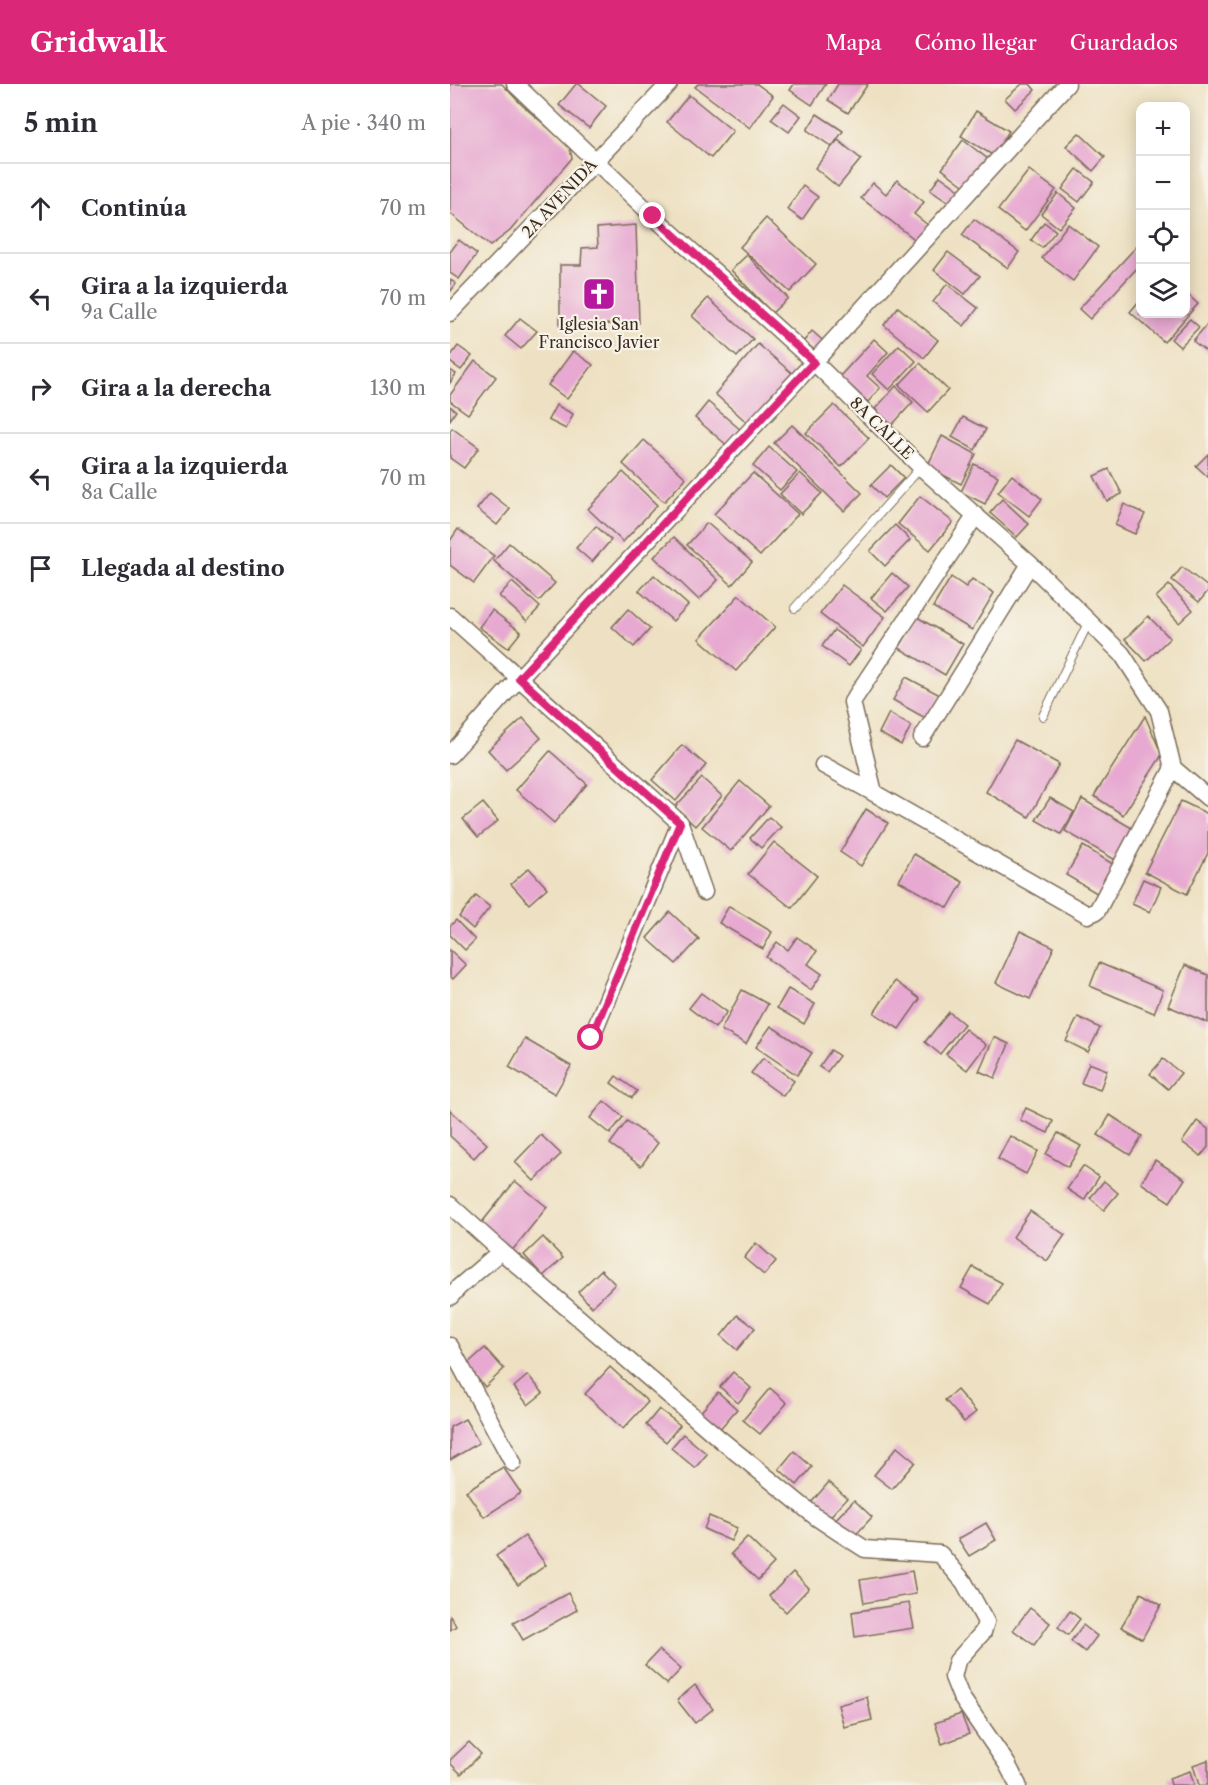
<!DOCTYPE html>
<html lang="es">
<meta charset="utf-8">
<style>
body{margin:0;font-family:"Libre Caslon Text",serif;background:#f2f2f3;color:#2b2b33}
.controls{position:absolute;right:18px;top:18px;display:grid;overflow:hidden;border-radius:12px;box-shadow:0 3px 15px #0003}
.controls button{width:54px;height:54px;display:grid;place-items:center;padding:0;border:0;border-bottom:2px solid #e1e1e2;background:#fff;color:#2b2b33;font:30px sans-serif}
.stop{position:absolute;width:18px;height:18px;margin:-14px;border:4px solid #db2777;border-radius:50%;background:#fff}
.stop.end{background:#db2777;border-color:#fff;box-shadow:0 2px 6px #0008}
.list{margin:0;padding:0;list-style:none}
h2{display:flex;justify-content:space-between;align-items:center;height:78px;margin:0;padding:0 24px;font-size:26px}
h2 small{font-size:20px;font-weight:400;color:#7c7c81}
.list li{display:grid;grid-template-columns:39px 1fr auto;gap:18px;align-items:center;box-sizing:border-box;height:90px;padding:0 24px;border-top:2px solid #e1e1e2}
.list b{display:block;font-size:22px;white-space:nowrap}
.list p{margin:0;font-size:20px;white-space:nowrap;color:#7c7c81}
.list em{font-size:20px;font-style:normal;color:#7c7c81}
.icon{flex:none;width:33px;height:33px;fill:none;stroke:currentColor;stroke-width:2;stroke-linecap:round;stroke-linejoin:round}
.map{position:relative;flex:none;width:758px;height:1701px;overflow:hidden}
header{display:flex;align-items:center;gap:36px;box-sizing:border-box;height:84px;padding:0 30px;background:#db2777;color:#fff}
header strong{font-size:28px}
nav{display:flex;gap:33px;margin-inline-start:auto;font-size:21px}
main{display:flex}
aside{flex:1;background:#fff}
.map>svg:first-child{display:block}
.building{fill:#e7a9d1}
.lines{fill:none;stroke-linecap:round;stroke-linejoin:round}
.lane-casing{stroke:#7a6a58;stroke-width:10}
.street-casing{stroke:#7a6a58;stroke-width:19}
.lane{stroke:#fff;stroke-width:8}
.street{stroke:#fff;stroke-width:16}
.route{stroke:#db2777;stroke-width:8}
.labels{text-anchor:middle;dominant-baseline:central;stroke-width:4.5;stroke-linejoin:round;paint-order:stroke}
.street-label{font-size:16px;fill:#3b2a1e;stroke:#f7f3e8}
.poi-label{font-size:16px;fill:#3b2a1e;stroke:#f7f3e8}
</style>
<header>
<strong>Gridwalk</strong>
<nav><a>Mapa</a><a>Cómo llegar</a><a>Guardados</a></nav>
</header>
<main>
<aside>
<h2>5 min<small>A pie · 340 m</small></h2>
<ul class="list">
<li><svg class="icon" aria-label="ahead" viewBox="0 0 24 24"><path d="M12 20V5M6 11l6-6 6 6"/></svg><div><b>Continúa</b></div><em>70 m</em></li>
<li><svg class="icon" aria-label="left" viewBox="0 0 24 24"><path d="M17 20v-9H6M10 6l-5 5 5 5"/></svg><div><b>Gira a la izquierda</b><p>9a Calle</p></div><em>70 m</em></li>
<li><svg class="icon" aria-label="right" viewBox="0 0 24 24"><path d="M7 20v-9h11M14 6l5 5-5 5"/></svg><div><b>Gira a la derecha</b></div><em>130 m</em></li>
<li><svg class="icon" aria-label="left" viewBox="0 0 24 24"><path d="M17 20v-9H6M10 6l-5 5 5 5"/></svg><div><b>Gira a la izquierda</b><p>8a Calle</p></div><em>70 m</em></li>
<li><svg class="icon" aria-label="arrive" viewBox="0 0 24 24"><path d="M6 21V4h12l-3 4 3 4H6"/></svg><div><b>Llegada al destino</b></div></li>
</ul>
</aside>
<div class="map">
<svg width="758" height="1701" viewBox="0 0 758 1701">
<rect width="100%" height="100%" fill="#f7f3e8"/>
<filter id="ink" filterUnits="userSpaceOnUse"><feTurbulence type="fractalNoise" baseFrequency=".0167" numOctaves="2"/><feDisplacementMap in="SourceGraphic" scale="12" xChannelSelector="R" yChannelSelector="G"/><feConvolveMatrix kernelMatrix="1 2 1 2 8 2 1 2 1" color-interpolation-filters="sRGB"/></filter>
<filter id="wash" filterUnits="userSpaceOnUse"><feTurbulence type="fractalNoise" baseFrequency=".008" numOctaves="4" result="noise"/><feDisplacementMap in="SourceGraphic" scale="24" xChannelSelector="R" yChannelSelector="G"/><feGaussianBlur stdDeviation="1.35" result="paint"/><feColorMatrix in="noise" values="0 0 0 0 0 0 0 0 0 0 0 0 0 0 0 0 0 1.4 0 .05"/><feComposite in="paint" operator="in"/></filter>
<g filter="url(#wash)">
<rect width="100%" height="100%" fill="#eee1c3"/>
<g id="blocks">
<!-- building -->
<g class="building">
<polygon points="0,0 52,0 72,21 119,62 122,74 60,147 40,162 0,129"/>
<polygon points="126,0 129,0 156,22 139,44 109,21"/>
<polygon points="248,0 307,0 323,12 300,44 245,3"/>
<polygon points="344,0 376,0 362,21 340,6"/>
<polygon points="388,0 418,0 398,29 378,16"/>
<polygon points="572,0 580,0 585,6 565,25 555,15"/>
<polygon points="239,11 283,47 261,74 217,38"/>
<polygon points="334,19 351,32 339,48 321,35"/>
<polygon points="526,27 559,47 544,72 511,52"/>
<polygon points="367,30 393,47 382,63 388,56 411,75 388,103 365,84 382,63 357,46"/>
<polygon points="629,49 655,73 643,87 616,62"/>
<polygon points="513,56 538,75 517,104 492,85"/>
<polygon points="627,85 644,98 629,118 612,105"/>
<polygon points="579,86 606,106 575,147 548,126"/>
<polygon points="490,92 509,106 499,119 480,106"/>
<polygon points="447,96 474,118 464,130 479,142 467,157 411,114 423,99 436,110"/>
<polygon points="353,102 368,113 352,136 337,125"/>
<polygon points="608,109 626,124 609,144 591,130"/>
<polygon points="316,134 366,180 340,208 290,163"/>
<polygon points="524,135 569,168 558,184 512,151"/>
<polygon points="594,138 606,147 592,164 581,156"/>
<polygon points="618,140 648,163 623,197 592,174"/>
<polygon points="186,141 189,239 110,242 110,181 131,181 132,164 148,163 147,144"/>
<polygon points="9,156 27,170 9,195 0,189 0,168"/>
<polygon points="686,163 690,167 690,181 640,235 629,225"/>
<polygon points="498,168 530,192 515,210 484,186"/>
<polygon points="297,171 338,214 322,229 281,186"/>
<polygon points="0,195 6,200 0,208"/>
<polygon points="497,200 528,224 514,242 483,218"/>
<polygon points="736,209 748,220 714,258 680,228 690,216 690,230 736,230"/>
<polygon points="258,214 303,255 287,273 242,232"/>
<polygon points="448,223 488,256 474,274 434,241"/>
<polygon points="70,234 87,247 71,265 55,252"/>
<polygon points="740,235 749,243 730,263 721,255"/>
<polygon points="758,239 758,269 743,257"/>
<polygon points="362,247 378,261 370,271 354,257"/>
<polygon points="424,255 438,268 417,292 430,304 418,318 390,292"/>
<polygon points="308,260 343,290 300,341 265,310"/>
<polygon points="449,261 466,277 439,306 422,290"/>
<polygon points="8,262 22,272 11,286 0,278 0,273"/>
<polygon points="123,267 143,281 117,315 98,301"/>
<polygon points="25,277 46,293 18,330 0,317 0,311"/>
<polygon points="470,279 498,306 478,328 449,301"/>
<polygon points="0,286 6,290 0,299"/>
<polygon points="446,302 463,318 442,341 425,325"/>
<polygon points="258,318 292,347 279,363 245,334"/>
<polygon points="106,321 123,330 116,345 98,336"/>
<polygon points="384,321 419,354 391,383 356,349"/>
<polygon points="0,322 6,327 0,336"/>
<polygon points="513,333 536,345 525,366 502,353"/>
<polygon points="342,341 412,409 394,427 324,359"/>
<polygon points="2,344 29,364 14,384 0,374 0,347"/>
<polygon points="492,352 526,370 511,400 477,383"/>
<polygon points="194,356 236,394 214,418 173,380"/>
<polygon points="319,363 347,388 330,406 303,382"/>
<polygon points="758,370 758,393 746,382"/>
<polygon points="524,380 548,392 535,420 511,408"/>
<polygon points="441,381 454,394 434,414 421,401"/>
<polygon points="659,385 672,410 657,417 644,392"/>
<polygon points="173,388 207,421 173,458 138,425"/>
<polygon points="303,389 348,430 310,472 264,430"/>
<polygon points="350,389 372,409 351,430 330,410"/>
<polygon points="562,391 592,415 579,432 548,408"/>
<polygon points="40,409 60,425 47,441 27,425"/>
<polygon points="470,412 503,438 480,466 448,440"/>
<polygon points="552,415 579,440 567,453 540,429"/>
<polygon points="674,420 695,430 685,450 665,441"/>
<polygon points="257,439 302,478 282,501 237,461"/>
<polygon points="445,441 460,456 435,482 420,467"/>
<polygon points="146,442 161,456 142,478 126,464"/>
<polygon points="8,445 44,472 24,499 0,481 0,457"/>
<polygon points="224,453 268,496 249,516 204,473"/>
<polygon points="59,459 105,499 89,517 44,477"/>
<polygon points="732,483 758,503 758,507 749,518 722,496"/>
<polygon points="442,489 458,503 437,527 421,514"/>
<polygon points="204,491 238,521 223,537 189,507"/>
<polygon points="501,493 516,503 522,495 544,509 522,546 483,523"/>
<polygon points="62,498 90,523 77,537 49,512"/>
<polygon points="392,501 435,533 413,563 370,530"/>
<polygon points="719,501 743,526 729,539 706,513"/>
<polygon points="289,511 325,543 286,587 249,555"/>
<polygon points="178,525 200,545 184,563 162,543"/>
<polygon points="42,526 71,548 58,564 29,543"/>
<polygon points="698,532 720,554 696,577 675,555"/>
<polygon points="467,533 513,560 495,591 449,564"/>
<polygon points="384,546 411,566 399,582 372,562"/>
<polygon points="456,593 490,611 477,635 443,616"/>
<polygon points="439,629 461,642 451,661 429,649"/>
<polygon points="695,632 712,671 673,731 644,712"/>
<polygon points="73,634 91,654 56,686 38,666"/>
<polygon points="565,656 609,680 579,733 536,708"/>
<polygon points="232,661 256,681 226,717 202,696"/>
<polygon points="100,667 137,700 104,739 66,706"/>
<polygon points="252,694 272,712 245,742 225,723"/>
<polygon points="290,697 319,722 281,767 252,743"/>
<polygon points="600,714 624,728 611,750 586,736"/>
<polygon points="632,715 687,747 669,778 615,747"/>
<polygon points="731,717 758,730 758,769 737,810 695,788"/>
<polygon points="33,719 48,737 28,753 13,735"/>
<polygon points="416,725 438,739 411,782 390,768"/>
<polygon points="319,733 331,743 311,764 300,754"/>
<polygon points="324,758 367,792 342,824 298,790"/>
<polygon points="633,762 666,782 650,811 616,791"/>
<polygon points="464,770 513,798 498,824 449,797"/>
<polygon points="79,784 97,804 79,820 61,800"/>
<polygon points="693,795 711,803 700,828 682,820"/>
<polygon points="26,812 40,823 23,845 9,833"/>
<polygon points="279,822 322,848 313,865 269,839"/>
<polygon points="220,828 249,855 226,880 197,854"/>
<polygon points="6,836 25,856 15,866 0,851 0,842"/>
<polygon points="570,847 604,863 580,915 546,899"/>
<polygon points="347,853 367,867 358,880 372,890 361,906 316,873 327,858 338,866"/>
<polygon points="0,866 16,881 3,895 0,892"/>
<polygon points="649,879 713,906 704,929 640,902"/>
<polygon points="735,881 758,891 758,939 718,922"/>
<polygon points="445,897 470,915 449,945 424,929"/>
<polygon points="338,905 365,920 354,940 327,924"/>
<polygon points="292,906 318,920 296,960 271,946"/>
<polygon points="251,909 277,928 265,944 239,924"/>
<polygon points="499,928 514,940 490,970 475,958"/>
<polygon points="628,933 650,944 638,968 616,957"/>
<polygon points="321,942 362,969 347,991 306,963"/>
<polygon points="515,945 536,961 517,986 496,970"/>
<polygon points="544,953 559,960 545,994 529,987"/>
<polygon points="75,955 121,982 105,1010 59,983"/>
<polygon points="381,966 389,972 377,988 369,983"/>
<polygon points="313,974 344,997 333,1012 301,989"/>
<polygon points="713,975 731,989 718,1005 700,990"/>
<polygon points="639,979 657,986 650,1006 631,999"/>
<polygon points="166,992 187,1007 182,1014 161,999"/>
<polygon points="154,1017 173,1033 160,1050 140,1034"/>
<polygon points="576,1024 603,1037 598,1049 570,1036"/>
<polygon points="0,1026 37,1060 24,1074 0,1052"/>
<polygon points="660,1031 692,1052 680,1071 648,1051"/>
<polygon points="177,1037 208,1059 191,1082 160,1060"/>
<polygon points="747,1037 758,1045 758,1063 751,1072 732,1058"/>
<polygon points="608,1049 631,1062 618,1083 596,1070"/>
<polygon points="91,1051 111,1070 84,1097 65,1078"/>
<polygon points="560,1052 588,1067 576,1090 548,1075"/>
<polygon points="705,1076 735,1095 720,1118 691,1099"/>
<polygon points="633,1082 649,1093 634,1116 617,1105"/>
<polygon points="65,1097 97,1123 61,1168 29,1142"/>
<polygon points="654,1097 668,1109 654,1126 640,1114"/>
<polygon points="580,1127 615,1151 597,1177 563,1153"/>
<polygon points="93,1153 113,1174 93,1192 74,1171"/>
<polygon points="306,1159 326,1177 314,1191 294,1174"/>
<polygon points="523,1183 552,1199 540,1220 511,1204"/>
<polygon points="151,1186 165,1200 142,1223 128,1208"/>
<polygon points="288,1231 305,1244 287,1266 271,1252"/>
<polygon points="35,1264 54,1285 35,1303 16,1281"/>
<polygon points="160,1283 198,1318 173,1345 135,1310"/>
<polygon points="283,1288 301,1304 288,1319 270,1303"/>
<polygon points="78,1291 93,1309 78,1321 64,1303"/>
<polygon points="320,1304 337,1319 310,1350 293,1336"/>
<polygon points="507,1306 526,1328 514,1338 495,1316"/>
<polygon points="268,1308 287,1325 268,1347 249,1330"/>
<polygon points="209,1325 230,1341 216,1358 196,1341"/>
<polygon points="15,1335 29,1359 0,1376 0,1343"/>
<polygon points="233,1350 257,1370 245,1384 221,1364"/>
<polygon points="447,1363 465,1378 442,1405 424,1391"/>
<polygon points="344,1367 362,1383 347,1401 329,1385"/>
<polygon points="53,1383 71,1409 34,1433 16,1407"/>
<polygon points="379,1398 397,1414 377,1436 360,1420"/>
<polygon points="404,1416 422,1433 401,1456 383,1438"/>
<polygon points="259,1432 287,1444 281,1457 254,1445"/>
<polygon points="536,1439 546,1456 519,1472 508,1455"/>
<polygon points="75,1452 96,1481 68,1501 46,1472"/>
<polygon points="297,1453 324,1479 308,1496 281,1470"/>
<polygon points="462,1487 466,1510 414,1519 410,1496"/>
<polygon points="343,1488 359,1504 336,1528 319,1512"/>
<polygon points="118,1509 127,1526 73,1556 63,1539"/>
<polygon points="691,1509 711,1521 692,1555 671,1543"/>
<polygon points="459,1519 464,1544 405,1553 402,1528"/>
<polygon points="580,1524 600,1539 584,1561 563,1546"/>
<polygon points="620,1527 630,1535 618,1551 608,1543"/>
<polygon points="0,1531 6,1542 0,1546"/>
<polygon points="633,1541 647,1552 635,1568 621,1557"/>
<polygon points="209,1566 231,1585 217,1600 195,1581"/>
<polygon points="245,1601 263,1625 245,1639 227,1616"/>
<polygon points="417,1613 422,1636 394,1643 388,1621"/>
<polygon points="511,1630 519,1650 492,1660 485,1639"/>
<polygon points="19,1658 31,1670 11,1690 0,1679 0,1676"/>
<polygon points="758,1676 758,1701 749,1701 743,1681"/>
<polygon points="740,1687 744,1701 721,1701 719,1694"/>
</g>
</g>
</g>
<g filter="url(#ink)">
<use href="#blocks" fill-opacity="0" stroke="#7a6a58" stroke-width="1.5"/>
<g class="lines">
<!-- lane casing -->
<g class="lane-casing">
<g id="lane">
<polyline points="345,524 471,383"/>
<polyline points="593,632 639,537"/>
</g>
</g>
<!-- street casing -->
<g class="street-casing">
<g id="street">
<polyline points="65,0 203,132 364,278 471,383 580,480 672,570 709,627 723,684 758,714"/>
<polyline points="0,229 219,0"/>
<polyline points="526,431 402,618 424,709 638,831 647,827 723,684"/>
<polyline points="0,532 230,739 254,808"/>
<polyline points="472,654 580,480"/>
<polyline points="0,671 69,594 364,278 617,0"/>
<polyline points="373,681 424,709"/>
<polyline points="141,954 230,739"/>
<polyline points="0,1121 51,1167 271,1356 366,1433 390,1449 415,1465 490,1470 514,1498 536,1538 533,1548 507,1577 503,1593 511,1613 557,1680 568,1701"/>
<polyline points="0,1213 9,1203 51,1167"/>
<polyline points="0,1262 63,1379"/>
</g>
</g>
<!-- lane -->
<use href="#lane" class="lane"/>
<!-- street -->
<use href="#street" class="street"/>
</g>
</g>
<g class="lines" filter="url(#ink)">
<!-- route -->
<polyline class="route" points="141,954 230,739 69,594 364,278 203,132"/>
</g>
<!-- icons -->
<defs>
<g id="church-square" transform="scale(1.725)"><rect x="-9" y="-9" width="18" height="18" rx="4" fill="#b5179e" stroke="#f7f3e8"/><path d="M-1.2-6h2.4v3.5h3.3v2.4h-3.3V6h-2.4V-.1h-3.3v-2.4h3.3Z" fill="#fff"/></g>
</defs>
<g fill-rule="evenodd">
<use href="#church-square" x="149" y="210"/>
</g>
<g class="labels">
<!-- street labels -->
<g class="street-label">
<text transform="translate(109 114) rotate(-47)">2A AVENIDA</text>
<text transform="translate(432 344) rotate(44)">8A CALLE</text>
</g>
<!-- poi labels -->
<g class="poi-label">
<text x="149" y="240">Iglesia San<tspan x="149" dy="18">Francisco Javier</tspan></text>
</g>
</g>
</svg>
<div class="controls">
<button>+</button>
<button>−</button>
<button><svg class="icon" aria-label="locate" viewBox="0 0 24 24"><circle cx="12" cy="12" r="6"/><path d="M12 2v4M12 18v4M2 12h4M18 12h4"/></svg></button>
<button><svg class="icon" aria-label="layers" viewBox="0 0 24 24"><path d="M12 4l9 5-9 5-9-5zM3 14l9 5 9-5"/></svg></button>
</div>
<div class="stop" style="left:141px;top:954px"></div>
<div class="stop end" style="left:203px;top:132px"></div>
</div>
</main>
